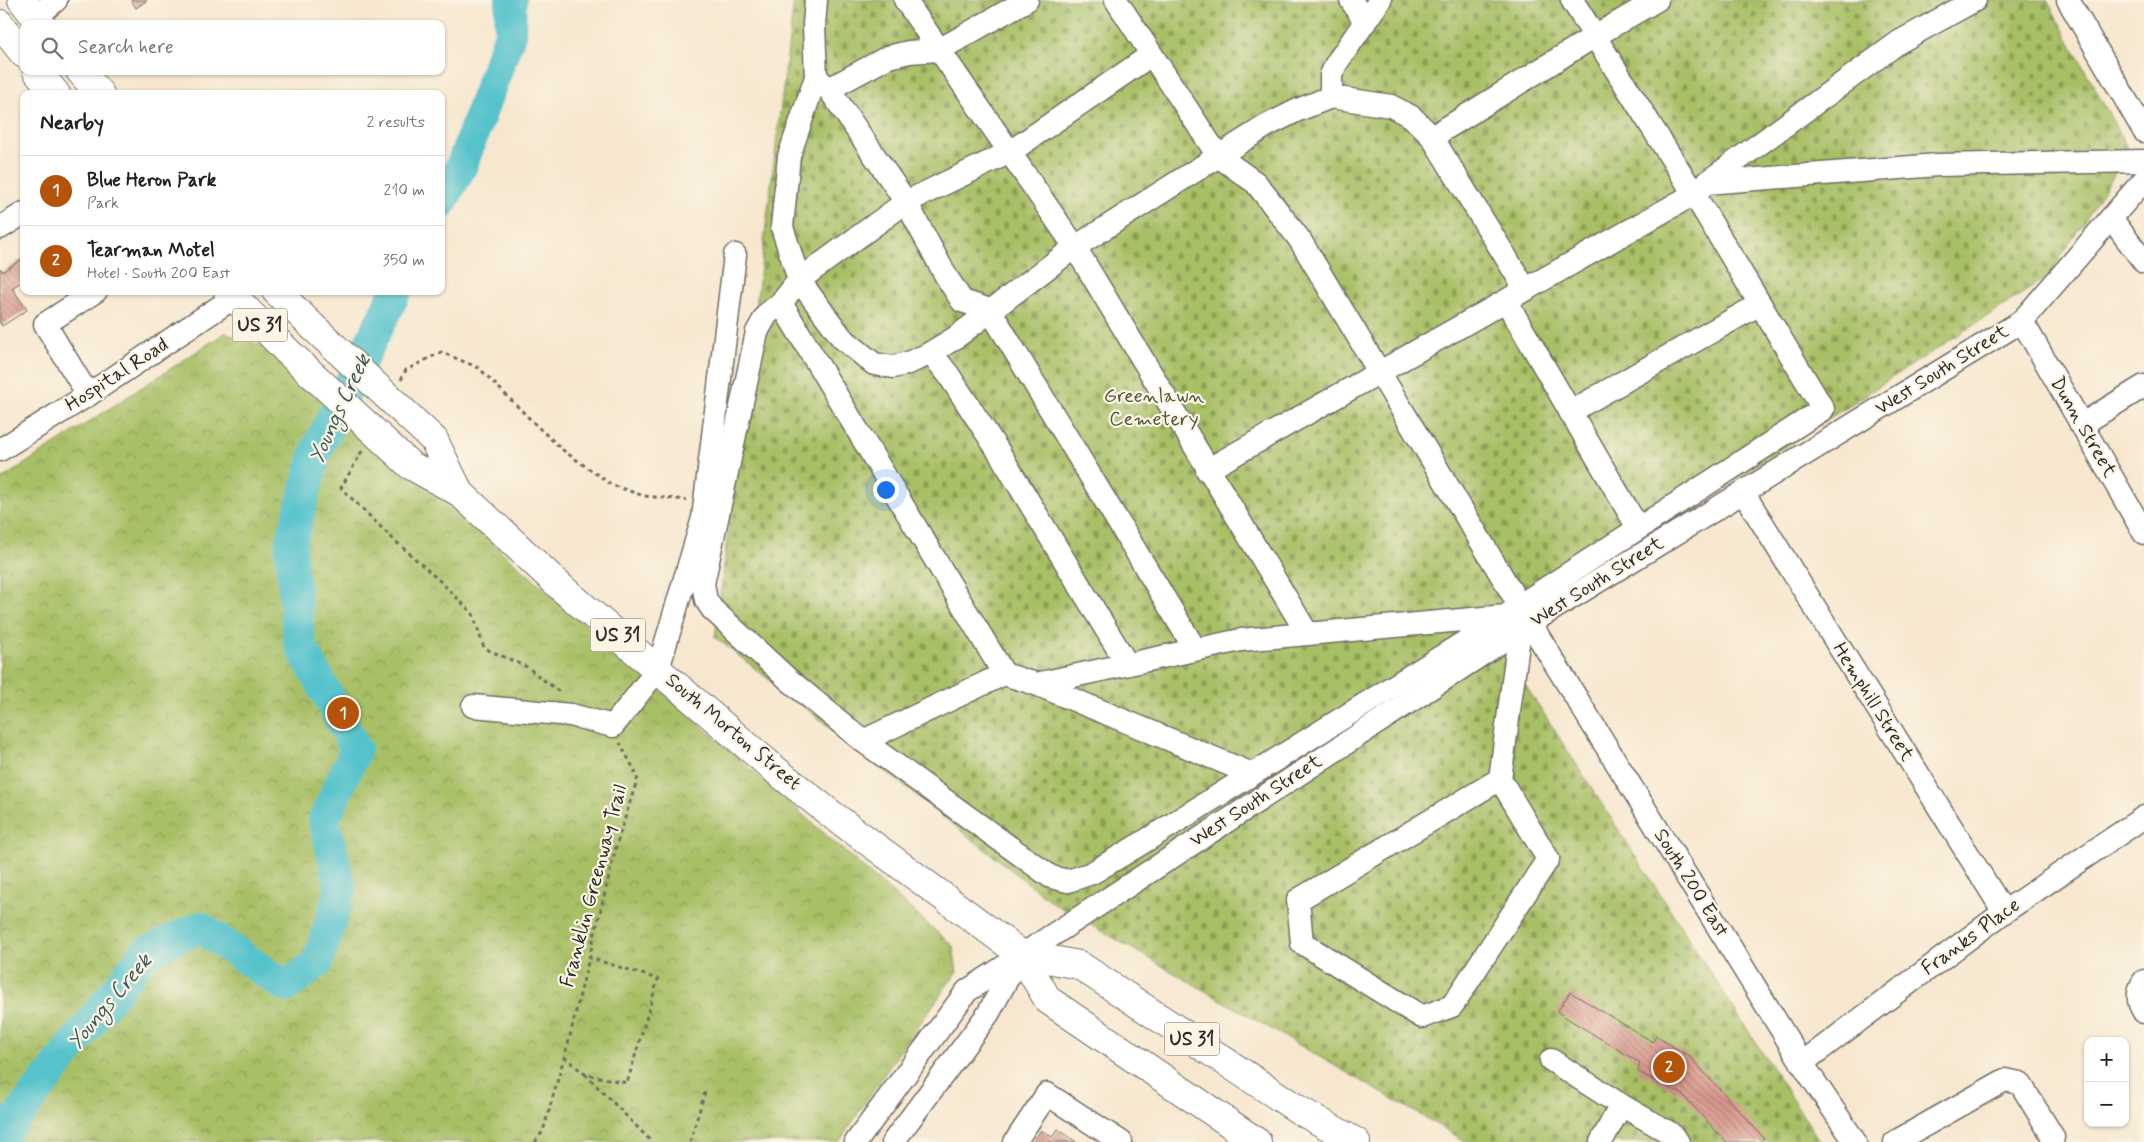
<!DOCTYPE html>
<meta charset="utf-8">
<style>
body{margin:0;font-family:Mynerve,sans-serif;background:#f6f6f6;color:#202124}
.controls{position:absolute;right:15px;bottom:15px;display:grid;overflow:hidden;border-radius:10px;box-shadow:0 1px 4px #0004}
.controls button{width:45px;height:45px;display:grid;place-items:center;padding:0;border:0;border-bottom:1px solid #e0e0e0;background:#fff;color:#202124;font:25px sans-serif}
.you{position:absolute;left:885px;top:489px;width:18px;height:18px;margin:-12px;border:4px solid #fff;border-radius:50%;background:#1a73e8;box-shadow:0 0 0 8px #1a73e833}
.badge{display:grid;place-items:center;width:32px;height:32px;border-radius:50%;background:#b45309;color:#fff;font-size:16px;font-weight:700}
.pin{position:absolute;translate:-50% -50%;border:2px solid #fff;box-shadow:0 1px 5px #0006}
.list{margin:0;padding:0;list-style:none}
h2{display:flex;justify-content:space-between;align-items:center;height:65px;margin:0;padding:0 20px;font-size:21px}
h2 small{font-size:16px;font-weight:400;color:#757577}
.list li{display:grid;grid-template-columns:32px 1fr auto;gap:15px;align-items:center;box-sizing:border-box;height:70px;padding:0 20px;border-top:1px solid #e0e0e0}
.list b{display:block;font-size:19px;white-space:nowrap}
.list p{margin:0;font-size:16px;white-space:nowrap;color:#757577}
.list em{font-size:16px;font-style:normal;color:#757577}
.icon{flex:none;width:28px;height:28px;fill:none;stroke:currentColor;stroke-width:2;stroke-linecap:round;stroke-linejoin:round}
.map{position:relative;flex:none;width:2144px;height:1142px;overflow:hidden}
.search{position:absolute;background:#fff;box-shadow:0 1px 4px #0004;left:20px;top:20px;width:425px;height:55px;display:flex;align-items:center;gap:12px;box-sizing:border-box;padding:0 18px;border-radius:10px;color:#757577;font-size:19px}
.panel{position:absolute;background:#fff;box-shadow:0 1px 4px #0004;left:20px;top:90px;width:425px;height:205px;border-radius:10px}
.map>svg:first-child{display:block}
.cemetery{fill:url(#cemetery-stones);stroke:#697548}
.park{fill:url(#park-crowns);stroke:#697548}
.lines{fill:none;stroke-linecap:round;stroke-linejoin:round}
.river{stroke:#55c2cc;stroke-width:32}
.building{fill:url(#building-back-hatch)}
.minor-casing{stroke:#726d64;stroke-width:25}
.major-casing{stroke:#726d64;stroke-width:30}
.path{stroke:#726d64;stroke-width:3;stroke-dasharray:4 4;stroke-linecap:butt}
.minor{stroke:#fff;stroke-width:22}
.major{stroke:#fff;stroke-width:28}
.major-bridge-casing{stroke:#726d64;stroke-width:30;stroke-linecap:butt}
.major-bridge{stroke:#fff;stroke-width:28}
.labels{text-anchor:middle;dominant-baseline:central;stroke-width:4.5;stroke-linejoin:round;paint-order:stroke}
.shield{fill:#fcf5e5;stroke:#6a6863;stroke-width:1}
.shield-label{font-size:19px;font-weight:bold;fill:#2b2b2b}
.street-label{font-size:20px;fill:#2b2b2b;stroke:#fcf5e5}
.park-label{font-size:20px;fill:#50573c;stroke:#fcf5e5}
.water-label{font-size:21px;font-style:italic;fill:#38585b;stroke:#fcf5e5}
</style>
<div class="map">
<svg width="2144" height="1142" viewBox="0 0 2144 1142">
<defs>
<pattern id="cemetery-stones" width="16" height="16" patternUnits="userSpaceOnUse" patternTransform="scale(1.25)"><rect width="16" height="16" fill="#a7bf65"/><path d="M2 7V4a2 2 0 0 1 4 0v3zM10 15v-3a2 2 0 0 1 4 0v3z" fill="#889b53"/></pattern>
<pattern id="park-crowns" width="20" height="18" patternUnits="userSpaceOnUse" patternTransform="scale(1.25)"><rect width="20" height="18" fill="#a7bf65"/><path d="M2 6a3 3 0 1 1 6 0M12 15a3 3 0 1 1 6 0" fill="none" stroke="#889b53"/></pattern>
<pattern id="building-back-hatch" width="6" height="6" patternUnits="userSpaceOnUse" patternTransform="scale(1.25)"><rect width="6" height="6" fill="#d7978b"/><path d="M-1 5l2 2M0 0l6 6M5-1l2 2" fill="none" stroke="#af7b72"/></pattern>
</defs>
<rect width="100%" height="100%" fill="#fcf5e5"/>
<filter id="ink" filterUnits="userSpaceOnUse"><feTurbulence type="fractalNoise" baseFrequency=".02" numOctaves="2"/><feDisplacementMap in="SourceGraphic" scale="10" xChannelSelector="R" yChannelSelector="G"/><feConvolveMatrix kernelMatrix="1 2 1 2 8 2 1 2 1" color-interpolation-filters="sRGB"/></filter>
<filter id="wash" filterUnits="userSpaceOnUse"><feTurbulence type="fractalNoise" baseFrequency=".0096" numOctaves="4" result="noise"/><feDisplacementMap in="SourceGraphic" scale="20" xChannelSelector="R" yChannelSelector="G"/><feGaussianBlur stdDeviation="1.12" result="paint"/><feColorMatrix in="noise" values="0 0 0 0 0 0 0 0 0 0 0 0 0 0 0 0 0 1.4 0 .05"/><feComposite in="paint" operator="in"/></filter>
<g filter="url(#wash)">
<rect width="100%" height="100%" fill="#f7e7cf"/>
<!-- cemetery -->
<polygon class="cemetery" points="794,0 2047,0 2129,151 2048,277 1493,635 1820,1142 1467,1142 1053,903 715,637"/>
<!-- park -->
<polygon class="park" points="225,333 269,348 953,946 957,972 898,1054 839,1142 0,1142 0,480"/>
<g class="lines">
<!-- river -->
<g class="river">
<polyline points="441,203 461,167 510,34 511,0"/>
<polyline points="0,1139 145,953 200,927 286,987 318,962 341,889 324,820 356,749 299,642 290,546 317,449 396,291"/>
</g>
</g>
<g id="blocks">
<!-- building -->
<g class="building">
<polygon points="131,0 147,0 136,8"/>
<polygon points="24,258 24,280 12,288 27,310 2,326 0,323 0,268 2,272"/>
<polygon points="1570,992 1653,1042 1656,1036 1690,1057 1764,1138 1759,1142 1726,1142 1682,1094 1638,1072 1640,1063 1557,1012"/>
<polygon points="1058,1129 1076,1142 1033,1142 1041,1130 1052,1137"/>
</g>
</g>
</g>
<g filter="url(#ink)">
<use href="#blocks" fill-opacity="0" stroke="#726d64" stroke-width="1"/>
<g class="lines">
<!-- minor casing -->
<g class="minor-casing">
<g id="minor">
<polyline points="816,0 814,25 816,77 789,156 782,227 799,280 781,303 767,314 757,332 703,584 706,600 712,609 788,679 863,741 1004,674 1036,684 1241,640 1506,616 1520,605 1823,409 1694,194 1572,0"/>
<polyline points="905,0 1075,247 1307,633"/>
<polyline points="1116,0 1218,156 1256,183 1300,240 1530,623 1802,1063 1855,1142"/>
<polyline points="1351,0 1365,22"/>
<polyline points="2068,0 2144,131"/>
<polyline points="36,17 56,0"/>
<polyline points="1151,55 1010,152 906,202 799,280 842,338 874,364 893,367 908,363 927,355 955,338 1075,247 1266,126 1298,110 1331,97 1391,106 1412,117 1432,137 1595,36 1657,0"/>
<polyline points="816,77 829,89 906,202 946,276 962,301 990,310 1195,649"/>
<polyline points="829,89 888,57 909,52 939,50 1027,0"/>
<polyline points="1331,97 1331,75 1336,64 1380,0"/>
<polyline points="1432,137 1526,290"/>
<polyline points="1706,183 1899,42 1975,0"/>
<polyline points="2111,218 2144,262"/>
<polyline points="0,228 24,213"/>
<polyline points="1506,301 1638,528"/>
<polyline points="781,303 1004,674"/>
<polyline points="2022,321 2144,533"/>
<polyline points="931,353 948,374 997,449 1127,664"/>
<polyline points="88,395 45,324 96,291"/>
<polyline points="1570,412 1760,304"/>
<polyline points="2081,425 2144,386"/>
<polyline points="0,450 88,395 233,298"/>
<polyline points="1207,470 1694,194 1706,183 1938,165 2144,161"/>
<polyline points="1743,492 2004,912"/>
<polyline points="1036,684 1252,774"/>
<polyline points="473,706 571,715 613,726 658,669 703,518 735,255"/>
<polyline points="863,741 1051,877 1068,881 1092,873 1142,843 1503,618"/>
<polyline points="1500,779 1548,859 1452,1006 1422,1017 1302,943 1298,900 1500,779 1520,629"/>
<path d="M 2144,981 C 2137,991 2137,1002 2144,1012"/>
<polyline points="1551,1060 1621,1105 1601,1142"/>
<polyline points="1802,1063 2004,912 2144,817"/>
<polyline points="1621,1105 1670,1133 1678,1142"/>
<polyline points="856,1142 967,991 1530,623 2022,321 2144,180"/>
<polyline points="893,1142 988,1014 1019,957"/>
<polyline points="1015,1142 1047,1094 1121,1142"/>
<polyline points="1895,1142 2005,1080 2020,1083 2053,1137 2052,1142"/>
</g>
</g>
<!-- major casing -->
<g class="major-casing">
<g id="major">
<polyline points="22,0 41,24"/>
<polyline points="0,24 24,54"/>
<polyline points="37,71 56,94"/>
<polyline points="80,71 100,94"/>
<polyline points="228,291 287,351"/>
<polyline points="276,291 312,326"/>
<polyline points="434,440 459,492"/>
<polyline points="410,465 459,492 564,590 779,773 831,814 1021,954 1048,1000 1257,1142"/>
<polyline points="1021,954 1079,965 1299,1110 1356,1142"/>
</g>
</g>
<!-- path -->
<g class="path">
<polyline points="401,380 406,370 441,352 479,368 538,427 564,451 612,485 644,496 687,500"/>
<polyline points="362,451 341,488 392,538 441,582 473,614 484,648 527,667 562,694"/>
<polyline points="564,1057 585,1074 627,1083 658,979 590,958"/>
<polyline points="585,1074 652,1142"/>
<polyline points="535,1142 543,1131 568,1044 617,843 638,777 620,743"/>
<polyline points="690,1142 705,1092"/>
</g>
<!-- minor -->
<use href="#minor" class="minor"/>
<!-- major -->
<use href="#major" class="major"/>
<!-- major-bridge casing -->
<g class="major-bridge-casing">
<g id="major-bridge">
<polyline points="312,326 434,440"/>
<polyline points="287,351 410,465"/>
</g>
</g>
<!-- major-bridge -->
<use href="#major-bridge" class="major-bridge"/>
</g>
</g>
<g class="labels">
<!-- shield labels -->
<g class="shield">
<rect x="232.5" y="308.5" width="55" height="33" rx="4"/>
<rect x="590.5" y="618.5" width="55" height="33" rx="4"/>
<rect x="1164.5" y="1022.5" width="55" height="33" rx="4"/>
</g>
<g class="shield-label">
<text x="260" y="325">US 31</text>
<text x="618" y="635">US 31</text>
<text x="1192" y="1039">US 31</text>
</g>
<!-- street labels -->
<g class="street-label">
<text transform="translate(1942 370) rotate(-32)">West South Street</text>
<text transform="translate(117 375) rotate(-33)">Hospital Road</text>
<text transform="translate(2083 427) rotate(60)">Dunn Street</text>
<text transform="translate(1597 582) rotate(-32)">West South Street</text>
<text transform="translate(1873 702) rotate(58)">Hemphill Street</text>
<text transform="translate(733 732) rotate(40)">South Morton Street</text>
<text transform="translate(1256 801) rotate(-33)">West South Street</text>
<text transform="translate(1691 883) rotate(58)">South 200 East</text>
<text transform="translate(594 886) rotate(-75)">Franklin Greenway Trail</text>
<text transform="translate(1971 937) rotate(-36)">Franks Place</text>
</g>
<!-- park labels -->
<g class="park-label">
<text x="1154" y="396">Greenlawn<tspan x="1154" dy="23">Cemetery</tspan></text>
</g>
<!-- water labels -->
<g class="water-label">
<text transform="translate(340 409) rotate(-65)">Youngs Creek</text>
<text transform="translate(110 1002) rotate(-50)">Youngs Creek</text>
</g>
</g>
</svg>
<div class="controls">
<button>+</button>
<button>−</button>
</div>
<div class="you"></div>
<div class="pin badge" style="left:343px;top:713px">1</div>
<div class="pin badge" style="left:1669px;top:1067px">2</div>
<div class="search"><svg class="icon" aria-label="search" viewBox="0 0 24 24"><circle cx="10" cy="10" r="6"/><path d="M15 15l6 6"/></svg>Search here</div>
<section class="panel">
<h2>Nearby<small>2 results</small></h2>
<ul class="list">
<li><span class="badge">1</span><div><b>Blue Heron Park</b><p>Park</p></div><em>210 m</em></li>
<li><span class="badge">2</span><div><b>Tearman Motel</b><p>Hotel · South 200 East</p></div><em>350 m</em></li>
</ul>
</section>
</div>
